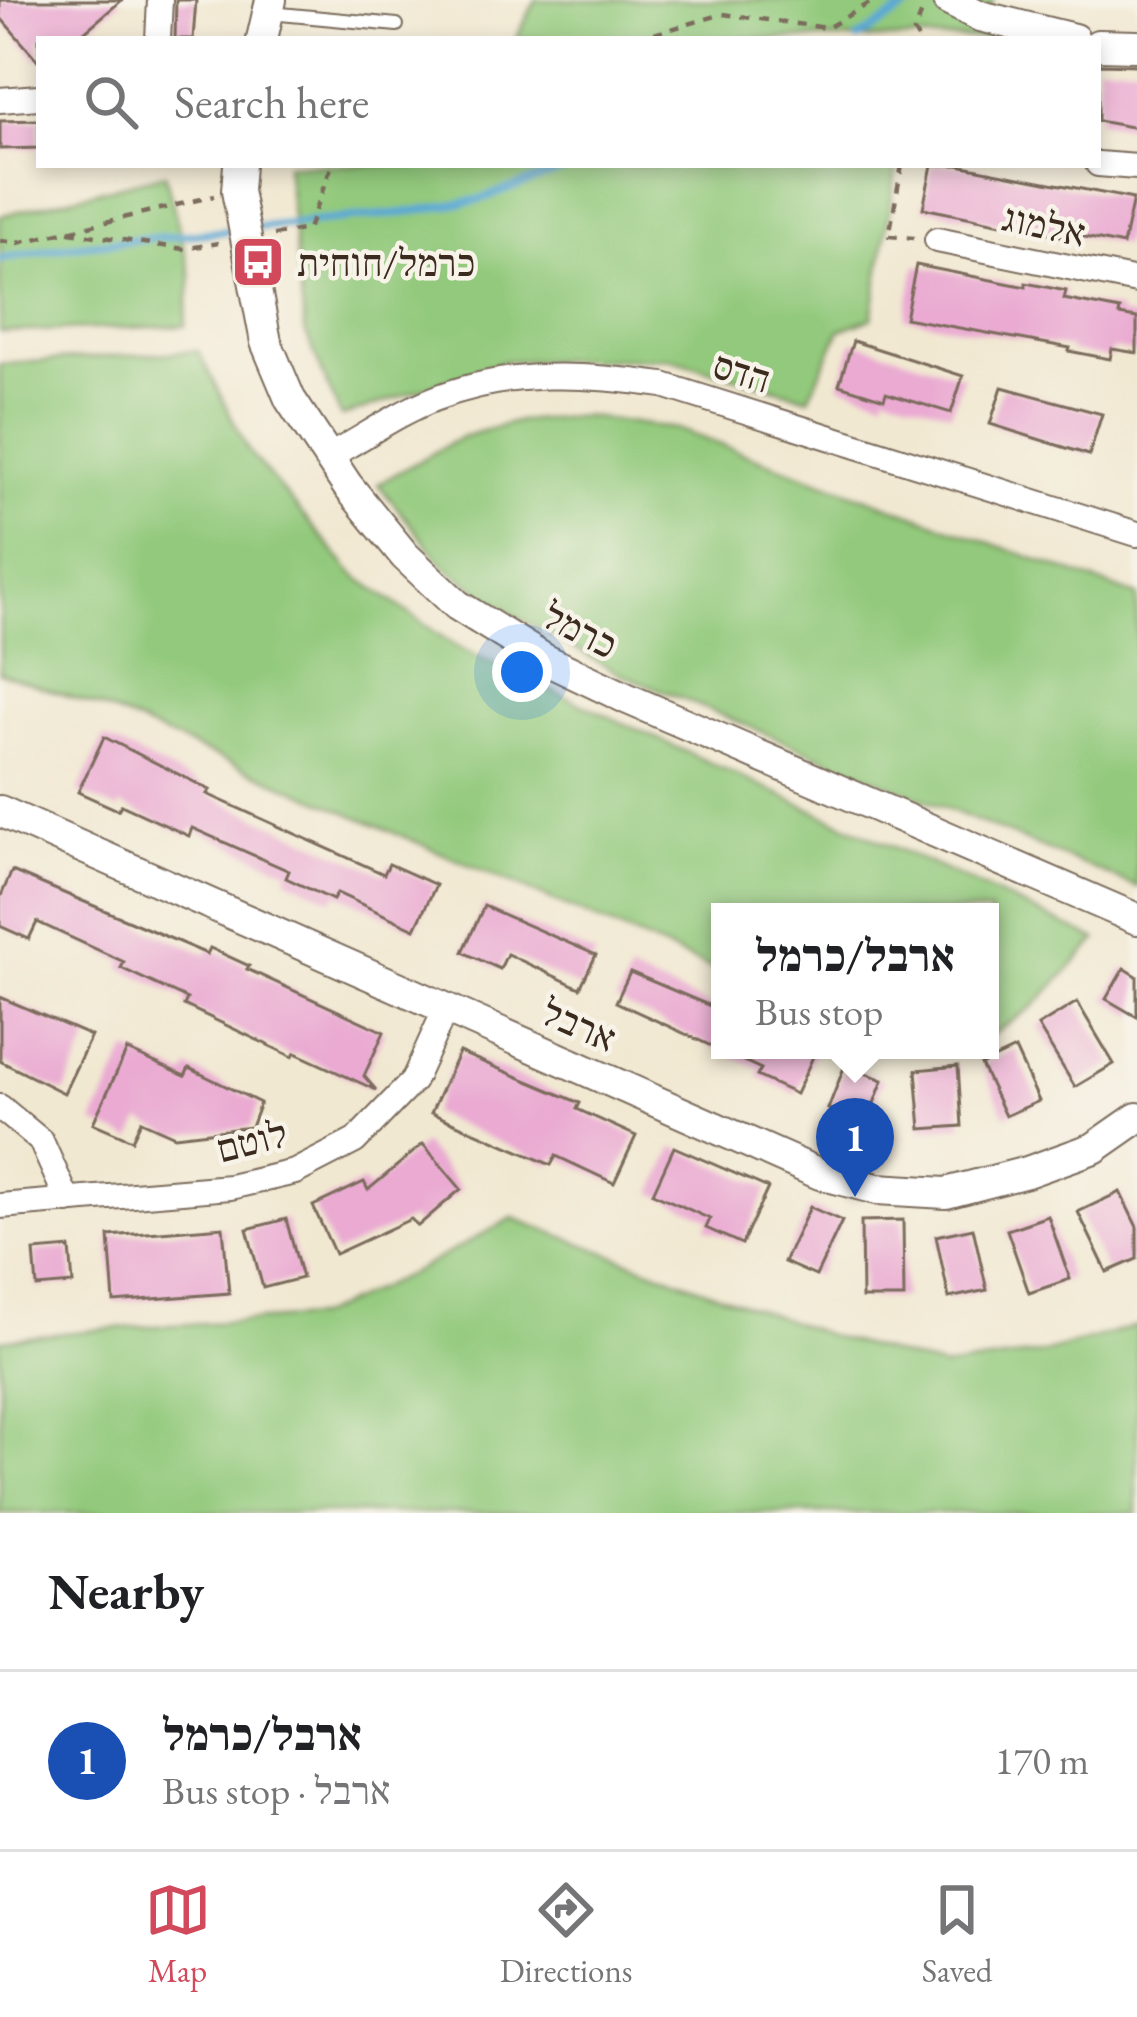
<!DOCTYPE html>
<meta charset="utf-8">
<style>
body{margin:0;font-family:"EB Garamond","Frank Ruhl Libre",serif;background:#f6f6f6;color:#202124}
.you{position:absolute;left:522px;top:672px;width:42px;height:42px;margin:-30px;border:9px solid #fff;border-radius:50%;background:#1a73e8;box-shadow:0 0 0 18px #1a73e833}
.badge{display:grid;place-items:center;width:78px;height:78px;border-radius:50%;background:#d1495b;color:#fff;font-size:39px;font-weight:700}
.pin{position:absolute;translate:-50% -99px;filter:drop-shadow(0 3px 6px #0008)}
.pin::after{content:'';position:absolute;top:63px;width:42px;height:36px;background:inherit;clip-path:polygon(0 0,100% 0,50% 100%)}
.popup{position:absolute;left:711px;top:903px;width:288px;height:156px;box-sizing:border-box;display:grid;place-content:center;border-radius:0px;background:#fff;filter:drop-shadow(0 3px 9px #0005);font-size:39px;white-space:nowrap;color:#757577}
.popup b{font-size:45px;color:#202124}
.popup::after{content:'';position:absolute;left:50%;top:100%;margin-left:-24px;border:24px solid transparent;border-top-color:#fff}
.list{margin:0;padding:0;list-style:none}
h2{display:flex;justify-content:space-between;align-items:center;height:156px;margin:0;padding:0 48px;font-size:51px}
h2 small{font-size:39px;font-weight:400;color:#757577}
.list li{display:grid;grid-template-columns:78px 1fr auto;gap:36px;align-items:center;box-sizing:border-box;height:180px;padding:0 48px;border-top:3px solid #e0e0e0}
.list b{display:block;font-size:45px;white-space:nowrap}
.list p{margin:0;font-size:39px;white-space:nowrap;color:#757577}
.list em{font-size:39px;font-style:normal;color:#757577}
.icon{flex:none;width:66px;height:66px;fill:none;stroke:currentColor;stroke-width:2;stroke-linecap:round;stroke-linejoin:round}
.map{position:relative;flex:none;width:1137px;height:1513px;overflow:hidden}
.search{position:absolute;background:#fff;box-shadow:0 6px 18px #0003;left:36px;right:36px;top:36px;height:132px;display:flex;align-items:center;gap:30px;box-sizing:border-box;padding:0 42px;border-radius:0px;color:#757577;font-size:45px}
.sheet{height:336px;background:#fff}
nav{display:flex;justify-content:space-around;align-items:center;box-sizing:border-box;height:168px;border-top:3px solid #e0e0e0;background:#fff;font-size:33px;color:#757577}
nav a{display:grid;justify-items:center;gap:6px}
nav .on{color:#d1495b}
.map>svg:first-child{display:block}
.green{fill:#92c97b;stroke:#667a4c;stroke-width:3}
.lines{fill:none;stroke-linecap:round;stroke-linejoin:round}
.stream{stroke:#5ba9d4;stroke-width:8}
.building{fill:#eaaad2}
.service-casing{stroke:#7b6c5d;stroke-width:16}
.minor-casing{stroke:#7b6c5d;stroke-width:28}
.tertiary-casing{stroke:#7b6c5d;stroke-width:34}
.path{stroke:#7b6c5d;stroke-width:4.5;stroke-dasharray:9 9;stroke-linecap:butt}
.service{stroke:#fff;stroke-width:12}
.minor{stroke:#fff;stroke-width:24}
.tertiary{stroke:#fff;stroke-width:30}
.labels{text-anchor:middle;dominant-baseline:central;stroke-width:9;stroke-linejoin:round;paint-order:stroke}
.street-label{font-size:39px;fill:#3b2a1e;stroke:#f7f3e8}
.poi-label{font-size:39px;fill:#3b2a1e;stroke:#f7f3e8;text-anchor:start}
</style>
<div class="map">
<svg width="1137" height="1513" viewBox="0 0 1137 1513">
<rect width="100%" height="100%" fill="#f7f3e8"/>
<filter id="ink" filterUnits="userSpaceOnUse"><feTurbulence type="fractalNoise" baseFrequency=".00833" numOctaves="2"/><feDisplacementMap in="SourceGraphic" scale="24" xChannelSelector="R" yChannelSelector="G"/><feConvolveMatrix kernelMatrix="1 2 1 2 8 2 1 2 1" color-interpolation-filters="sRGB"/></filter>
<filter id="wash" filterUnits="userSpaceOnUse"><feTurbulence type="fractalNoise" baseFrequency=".004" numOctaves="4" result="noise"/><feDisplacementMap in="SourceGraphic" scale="48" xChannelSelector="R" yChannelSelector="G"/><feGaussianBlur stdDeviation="2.7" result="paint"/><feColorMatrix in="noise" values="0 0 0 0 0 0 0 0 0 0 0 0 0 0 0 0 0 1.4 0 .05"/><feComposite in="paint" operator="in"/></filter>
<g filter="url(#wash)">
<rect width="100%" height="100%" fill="#f1e8d1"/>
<!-- green -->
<g class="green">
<polygon points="536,0 993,0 986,39 516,39"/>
<polygon points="286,165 897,165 872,318 840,330 809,398 669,358 505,361 341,417 305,331"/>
<polygon points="165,174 191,276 185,326 0,332 0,216"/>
<polygon points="198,351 249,452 353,574 455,646 1097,940 1034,1006 990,1036 990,912 720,912 720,972 103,708 0,673 0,364"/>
<polygon points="584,416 677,429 1137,596 1137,887 617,672 519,618 445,567 378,484 462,437 519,421"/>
<polygon points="513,1218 827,1335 943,1368 1044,1353 1137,1326 1137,1513 0,1513 0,1340 104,1329 316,1317 410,1274"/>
</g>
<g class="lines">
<!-- stream -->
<g class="stream">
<polyline points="858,39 919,0"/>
<polyline points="251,228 404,213 478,200 577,165"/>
<polyline points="0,259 70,246 237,230"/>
</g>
</g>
<g id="blocks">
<!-- building -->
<g class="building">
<polygon points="0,0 122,0 76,39 39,39 39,62 0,17"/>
<polygon points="176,0 196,0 193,39 175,39"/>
<polygon points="1098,64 1137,65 1137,128 1098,121"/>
<polygon points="39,120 39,148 0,149 0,121"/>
<polygon points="932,165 958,165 1133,199 1123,245 1071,234 1070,238 923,208"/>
<polygon points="916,265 1026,287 1026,283 1066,291 1064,299 1120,310 1119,315 1137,318 1137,353 1112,349 1110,359 1069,351 1070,348 905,318"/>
<polygon points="853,341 963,376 951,413 886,393 884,399 839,385"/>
<polygon points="1002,387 1102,414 1089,455 990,424"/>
<polygon points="104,737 210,790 207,794 384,874 389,864 436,885 415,929 337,893 333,900 286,878 289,871 192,828 189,836 121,805 118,810 78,792"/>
<polygon points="12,871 207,954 210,948 249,966 247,969 384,1032 364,1076 376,1090 295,1053 293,1057 184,1005 187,999 121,968 124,962 37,922 29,939 0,926 0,898"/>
<polygon points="484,906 596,955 580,988 507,954 500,969 463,952"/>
<polygon points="1124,968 1137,976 1137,1017 1106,999"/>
<polygon points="630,972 720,1010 720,1050 816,1050 796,1094 757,1076 761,1069 616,1002"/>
<polygon points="0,997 91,1036 64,1093 0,1061"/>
<polygon points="1077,1002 1114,1064 1075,1087 1038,1026"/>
<polygon points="1015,1049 1039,1101 1005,1116 981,1065"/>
<polygon points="127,1050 185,1076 189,1068 260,1103 251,1127 175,1136 141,1121 132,1140 93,1123"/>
<polygon points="459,1052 580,1103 577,1109 636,1136 614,1183 556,1156 551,1165 431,1113"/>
<polygon points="845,1065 883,1080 866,1124 828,1109"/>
<polygon points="958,1066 962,1126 921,1129 916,1070"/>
<polygon points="423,1144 461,1189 418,1226 411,1219 335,1254 313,1206 364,1182 368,1190"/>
<polygon points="674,1147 768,1188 742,1244 706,1228 710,1219 653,1193"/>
<polygon points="1120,1192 1137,1227 1137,1259 1107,1272 1078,1212"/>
<polygon points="810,1207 842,1221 816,1276 784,1262"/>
<polygon points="1048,1216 1070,1279 1029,1293 1007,1230"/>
<polygon points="286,1219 302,1278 263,1288 247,1229"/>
<polygon points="903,1220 904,1298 862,1298 861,1221"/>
<polygon points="223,1227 229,1293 114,1302 109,1236"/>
<polygon points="973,1228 987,1290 949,1298 936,1236"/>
<polygon points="70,1248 73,1284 37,1287 34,1251"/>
</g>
</g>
</g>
<g filter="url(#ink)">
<use href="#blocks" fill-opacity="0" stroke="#7b6c5d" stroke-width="3"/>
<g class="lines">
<!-- service casing -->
<g class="service-casing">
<polyline id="service" points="270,13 397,25"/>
</g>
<!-- minor casing -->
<g class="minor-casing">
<g id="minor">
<polyline points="158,39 160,0"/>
<polyline points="0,100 39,97"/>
<polyline points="1098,164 1137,167"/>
<polyline points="937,240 1137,281"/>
<path d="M 328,457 C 363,438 398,413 434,399 C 509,369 585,374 663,385 L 1137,534"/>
<polyline points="0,1107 41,1141 68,1201"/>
<polyline points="0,1206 230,1187 295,1172 355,1141 413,1081 446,1008"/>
</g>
</g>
<!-- tertiary casing -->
<g class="tertiary-casing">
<g id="tertiary">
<polyline points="948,0 980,16 1074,39"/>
<polyline points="262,39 271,0"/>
<polyline points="1098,45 1137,46"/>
<polyline points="239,165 237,191 266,342 290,399 347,485 405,556 457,605 544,659 628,699 1137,919"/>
<polyline points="0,811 820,1174 877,1189 946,1193 1027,1172 1094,1148 1137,1118"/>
</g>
</g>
<!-- path -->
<g class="path">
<polyline points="637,39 723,14 827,28 875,0"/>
<polyline points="918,39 914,32 923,10"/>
<polyline points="902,165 889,236 914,238"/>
<polyline points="69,232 184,249 218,243"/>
<polyline points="274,235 308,229 332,165"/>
<polyline points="0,241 18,243 214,196"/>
</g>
<!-- service -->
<use href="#service" class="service"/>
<!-- minor -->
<use href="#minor" class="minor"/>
<!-- tertiary -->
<use href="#tertiary" class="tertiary"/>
</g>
</g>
<!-- icons -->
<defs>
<g id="bus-square" transform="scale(2.7)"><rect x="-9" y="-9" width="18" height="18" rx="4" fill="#d1495b" stroke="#f7f3e8"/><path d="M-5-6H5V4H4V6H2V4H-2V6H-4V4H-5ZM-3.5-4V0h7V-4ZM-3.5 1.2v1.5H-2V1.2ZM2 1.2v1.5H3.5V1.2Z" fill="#fff"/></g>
</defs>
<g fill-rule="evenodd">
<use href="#bus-square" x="258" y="262"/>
</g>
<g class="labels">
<!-- street labels -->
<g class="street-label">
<text transform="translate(1044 225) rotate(12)">אלמוג</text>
<text transform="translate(742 372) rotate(17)">הדס</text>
<text transform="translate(580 630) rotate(27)">כרמל</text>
<text transform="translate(579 1025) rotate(24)">ארבל</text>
<text transform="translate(252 1141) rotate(-14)">לוטם</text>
</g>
<!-- poi labels -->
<g class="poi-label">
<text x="297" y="262">כרמל/חוחית</text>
</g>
</g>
</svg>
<div class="you"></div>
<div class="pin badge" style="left:855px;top:1197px;background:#1a4fb4">1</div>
<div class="popup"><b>ארבל/כרמל</b>Bus stop</div>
<div class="search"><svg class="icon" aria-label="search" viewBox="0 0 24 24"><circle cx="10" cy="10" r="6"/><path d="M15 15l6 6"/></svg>Search here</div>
</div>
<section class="sheet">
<h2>Nearby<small></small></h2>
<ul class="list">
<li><span class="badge" style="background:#1a4fb4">1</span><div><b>ארבל/כרמל</b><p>Bus stop · ארבל</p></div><em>170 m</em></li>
</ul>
</section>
<nav>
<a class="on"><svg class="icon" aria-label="map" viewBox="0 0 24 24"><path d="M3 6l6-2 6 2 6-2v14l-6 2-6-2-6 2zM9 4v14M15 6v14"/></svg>Map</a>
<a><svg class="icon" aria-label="directions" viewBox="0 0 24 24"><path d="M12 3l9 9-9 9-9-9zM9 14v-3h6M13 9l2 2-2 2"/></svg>Directions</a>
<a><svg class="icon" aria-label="saved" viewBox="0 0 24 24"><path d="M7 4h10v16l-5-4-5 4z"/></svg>Saved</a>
</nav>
